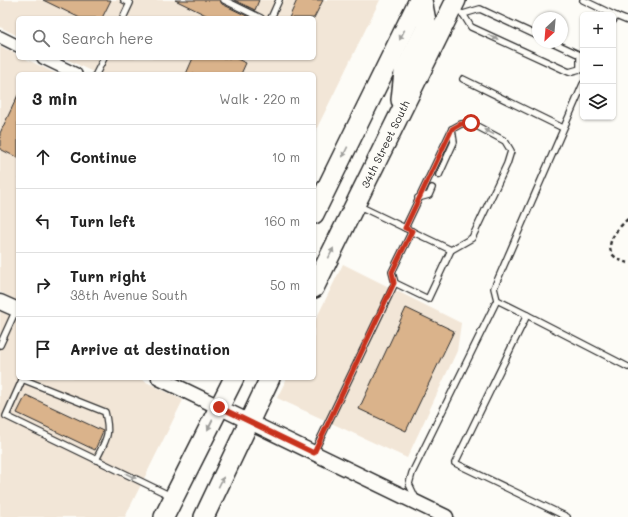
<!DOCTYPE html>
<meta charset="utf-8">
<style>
body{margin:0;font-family:Mali,sans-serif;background:#f6f6f6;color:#222}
.controls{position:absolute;right:12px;top:12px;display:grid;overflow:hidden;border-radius:6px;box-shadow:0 1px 3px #0004}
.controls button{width:36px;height:36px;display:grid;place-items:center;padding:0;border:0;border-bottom:1px solid #e0e0e0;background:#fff;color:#222;font:20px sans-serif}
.compass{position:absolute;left:532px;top:12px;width:36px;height:36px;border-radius:50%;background:#fff;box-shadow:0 1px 3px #0004;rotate:206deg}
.stop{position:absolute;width:12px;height:12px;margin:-9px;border:3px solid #c8321e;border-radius:50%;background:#fff}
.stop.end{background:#c8321e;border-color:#fff;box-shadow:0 1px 4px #0008}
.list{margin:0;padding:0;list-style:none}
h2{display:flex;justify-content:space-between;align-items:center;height:52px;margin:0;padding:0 16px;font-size:17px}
h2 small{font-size:13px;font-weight:400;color:#767676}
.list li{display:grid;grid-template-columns:26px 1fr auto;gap:12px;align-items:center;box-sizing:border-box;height:64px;padding:0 16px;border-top:1px solid #e0e0e0}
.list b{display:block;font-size:15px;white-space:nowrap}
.list p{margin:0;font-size:13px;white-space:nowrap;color:#767676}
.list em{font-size:13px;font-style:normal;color:#767676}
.icon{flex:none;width:22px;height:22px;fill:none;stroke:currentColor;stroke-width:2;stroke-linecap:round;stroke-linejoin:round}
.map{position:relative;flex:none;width:628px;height:517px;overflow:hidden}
.search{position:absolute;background:#fff;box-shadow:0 1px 3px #0004;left:16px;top:16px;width:300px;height:44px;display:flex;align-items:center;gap:10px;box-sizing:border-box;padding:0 14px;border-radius:6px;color:#767676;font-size:15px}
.panel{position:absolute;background:#fff;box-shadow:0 1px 3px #0004;left:16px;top:72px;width:300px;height:308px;border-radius:6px}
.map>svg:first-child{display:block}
.built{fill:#f2e6d7}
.building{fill:#dab38b;stroke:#2b2b2b}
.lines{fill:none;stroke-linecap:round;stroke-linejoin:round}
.service-casing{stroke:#2b2b2b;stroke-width:8}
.minor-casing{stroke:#2b2b2b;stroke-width:14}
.tertiary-casing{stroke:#2b2b2b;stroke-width:17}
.trunk-casing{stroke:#2b2b2b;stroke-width:22}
.path{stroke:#2b2b2b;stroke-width:2.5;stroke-dasharray:4 3;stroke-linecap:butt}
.service{stroke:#fdfcf7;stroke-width:5.5}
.minor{stroke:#fdfcf7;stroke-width:11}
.tertiary{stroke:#fdfcf7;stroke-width:14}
.trunk{stroke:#fdfcf7;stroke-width:19}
.oneway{fill:#9e9e9b}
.route{stroke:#c8321e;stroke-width:5}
.labels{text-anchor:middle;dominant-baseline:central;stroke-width:3;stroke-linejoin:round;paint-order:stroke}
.street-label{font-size:11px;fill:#2b2b2b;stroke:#fdfcf7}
</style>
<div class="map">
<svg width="628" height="517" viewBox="0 0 628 517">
<rect width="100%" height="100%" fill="#fdfcf7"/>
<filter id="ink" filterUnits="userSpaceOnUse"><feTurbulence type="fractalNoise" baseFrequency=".025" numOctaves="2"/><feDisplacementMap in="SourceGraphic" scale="8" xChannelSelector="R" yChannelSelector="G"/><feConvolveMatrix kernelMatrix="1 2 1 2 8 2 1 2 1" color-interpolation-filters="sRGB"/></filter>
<g filter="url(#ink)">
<!-- built -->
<g class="built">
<polygon points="0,0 380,0 314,134 314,74 97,74 64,58 314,58 314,18 18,18 18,36 0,27"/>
<polygon points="0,46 18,55 18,58 24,58 57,74 18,74 18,301 0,292"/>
<polygon points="343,264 461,323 457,351 407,458 277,398 287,378 314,378 314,323"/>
<polygon points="0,311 18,320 18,378 138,378 183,400 125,517 0,517"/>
</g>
<!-- building -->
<g class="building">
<polygon points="43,0 111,0 102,18 80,18"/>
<polygon points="175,0 220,0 222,4 251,18 212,18"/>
<polygon points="234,0 259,0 255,10"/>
<polygon points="297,0 323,0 314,18 289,18"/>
<polygon points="193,58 235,58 246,63 241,74 186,74"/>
<polygon points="18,95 18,158 0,149 0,133"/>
<polygon points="406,308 454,331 406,431 359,409"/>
<polygon points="26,395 103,431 95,450 17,413"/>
</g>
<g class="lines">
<!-- service casing -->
<g class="service-casing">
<g id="service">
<polyline points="224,0 261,18"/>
<polyline points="583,0 616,16 613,21"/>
<polyline points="453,10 463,14 471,27 569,72 580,69 583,70"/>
<polyline points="463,14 480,9 538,36"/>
<polyline points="616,16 628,21"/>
<polyline points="123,18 130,3 124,0"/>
<polyline points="271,18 279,0"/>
<polyline points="552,42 580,55 580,69"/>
<polyline points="96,74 104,58"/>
<polyline points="463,79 563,128"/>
<polyline points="439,175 454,142 452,129"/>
<polyline points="418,198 429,195 432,188"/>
<polyline points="357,205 451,250"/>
<polyline points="405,228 452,129 461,124 471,123 505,141 511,151 507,164 472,238 451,250 428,299 395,283 392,272 412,231"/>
<polyline points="527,315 628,367"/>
<polyline points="0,345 16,310"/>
<polyline points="23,378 6,416 171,496"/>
<path d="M 22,379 L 105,412 C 111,436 106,439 96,460"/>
<polyline points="314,452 395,283"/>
<polyline points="416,499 409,484 412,473 497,300"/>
<polyline points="567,517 455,463 527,315 497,300 494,288 583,84"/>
</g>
</g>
<!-- minor casing -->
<g class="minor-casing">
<g id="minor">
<polyline points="0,37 18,46"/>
<polyline points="43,58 76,74"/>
</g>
</g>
<!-- tertiary casing -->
<g class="tertiary-casing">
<g id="tertiary">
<polyline points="0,302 18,310"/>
<polyline points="159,378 446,517"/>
</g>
</g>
<!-- trunk casing -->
<g class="trunk-casing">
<g id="trunk">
<polyline points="401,100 404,72 427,26 422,0"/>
<polyline points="314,214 419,0"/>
<polyline points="314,288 456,0"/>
<polyline points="164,517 234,378"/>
<polyline points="204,517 270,378"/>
</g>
</g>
<!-- path -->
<path class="path" d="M 628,219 C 611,234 598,255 628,263"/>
<!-- service -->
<use href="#service" class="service"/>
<!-- minor -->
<use href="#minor" class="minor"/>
<!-- tertiary -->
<use href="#tertiary" class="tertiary"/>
<!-- trunk -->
<use href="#trunk" class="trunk"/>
</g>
<!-- one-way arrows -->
<defs><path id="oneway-solid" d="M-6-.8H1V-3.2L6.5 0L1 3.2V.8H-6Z"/></defs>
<g class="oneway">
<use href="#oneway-solid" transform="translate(402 35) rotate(116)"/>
<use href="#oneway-solid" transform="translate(493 37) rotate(25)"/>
<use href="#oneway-solid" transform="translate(489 132) rotate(-153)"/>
<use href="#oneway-solid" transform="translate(345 152) rotate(116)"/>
<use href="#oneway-solid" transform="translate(331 253) rotate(-64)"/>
<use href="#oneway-solid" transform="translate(210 425) rotate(116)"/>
<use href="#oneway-solid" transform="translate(131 476) rotate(26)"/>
<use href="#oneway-solid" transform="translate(221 482) rotate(-64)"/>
</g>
</g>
<g class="lines" filter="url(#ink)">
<!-- route -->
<polyline class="route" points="219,407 314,453 394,283 392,272 412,231 405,228 452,129 461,124 471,123"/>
</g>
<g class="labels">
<!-- street labels -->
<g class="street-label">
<text transform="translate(385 144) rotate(-64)">34th Street South</text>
</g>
</g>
</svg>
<div class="controls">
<button>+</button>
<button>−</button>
<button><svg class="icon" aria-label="layers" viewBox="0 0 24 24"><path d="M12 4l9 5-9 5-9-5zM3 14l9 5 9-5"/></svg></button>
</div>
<svg class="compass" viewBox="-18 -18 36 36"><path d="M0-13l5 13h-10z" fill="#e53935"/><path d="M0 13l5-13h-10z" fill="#767676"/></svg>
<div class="stop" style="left:471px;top:123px"></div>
<div class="stop end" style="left:219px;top:407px"></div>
<div class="search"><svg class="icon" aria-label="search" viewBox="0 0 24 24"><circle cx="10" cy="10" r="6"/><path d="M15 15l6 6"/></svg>Search here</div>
<section class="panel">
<h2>3 min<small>Walk · 220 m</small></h2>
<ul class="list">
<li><svg class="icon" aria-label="ahead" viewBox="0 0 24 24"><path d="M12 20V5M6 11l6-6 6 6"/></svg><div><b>Continue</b></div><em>10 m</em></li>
<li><svg class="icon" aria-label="left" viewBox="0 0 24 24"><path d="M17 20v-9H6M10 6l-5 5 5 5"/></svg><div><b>Turn left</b></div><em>160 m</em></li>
<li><svg class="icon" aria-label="right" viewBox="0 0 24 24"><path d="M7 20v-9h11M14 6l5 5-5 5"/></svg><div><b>Turn right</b><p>38th Avenue South</p></div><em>50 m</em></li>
<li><svg class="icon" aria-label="arrive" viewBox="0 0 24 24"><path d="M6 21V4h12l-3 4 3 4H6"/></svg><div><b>Arrive at destination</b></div></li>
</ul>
</section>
</div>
